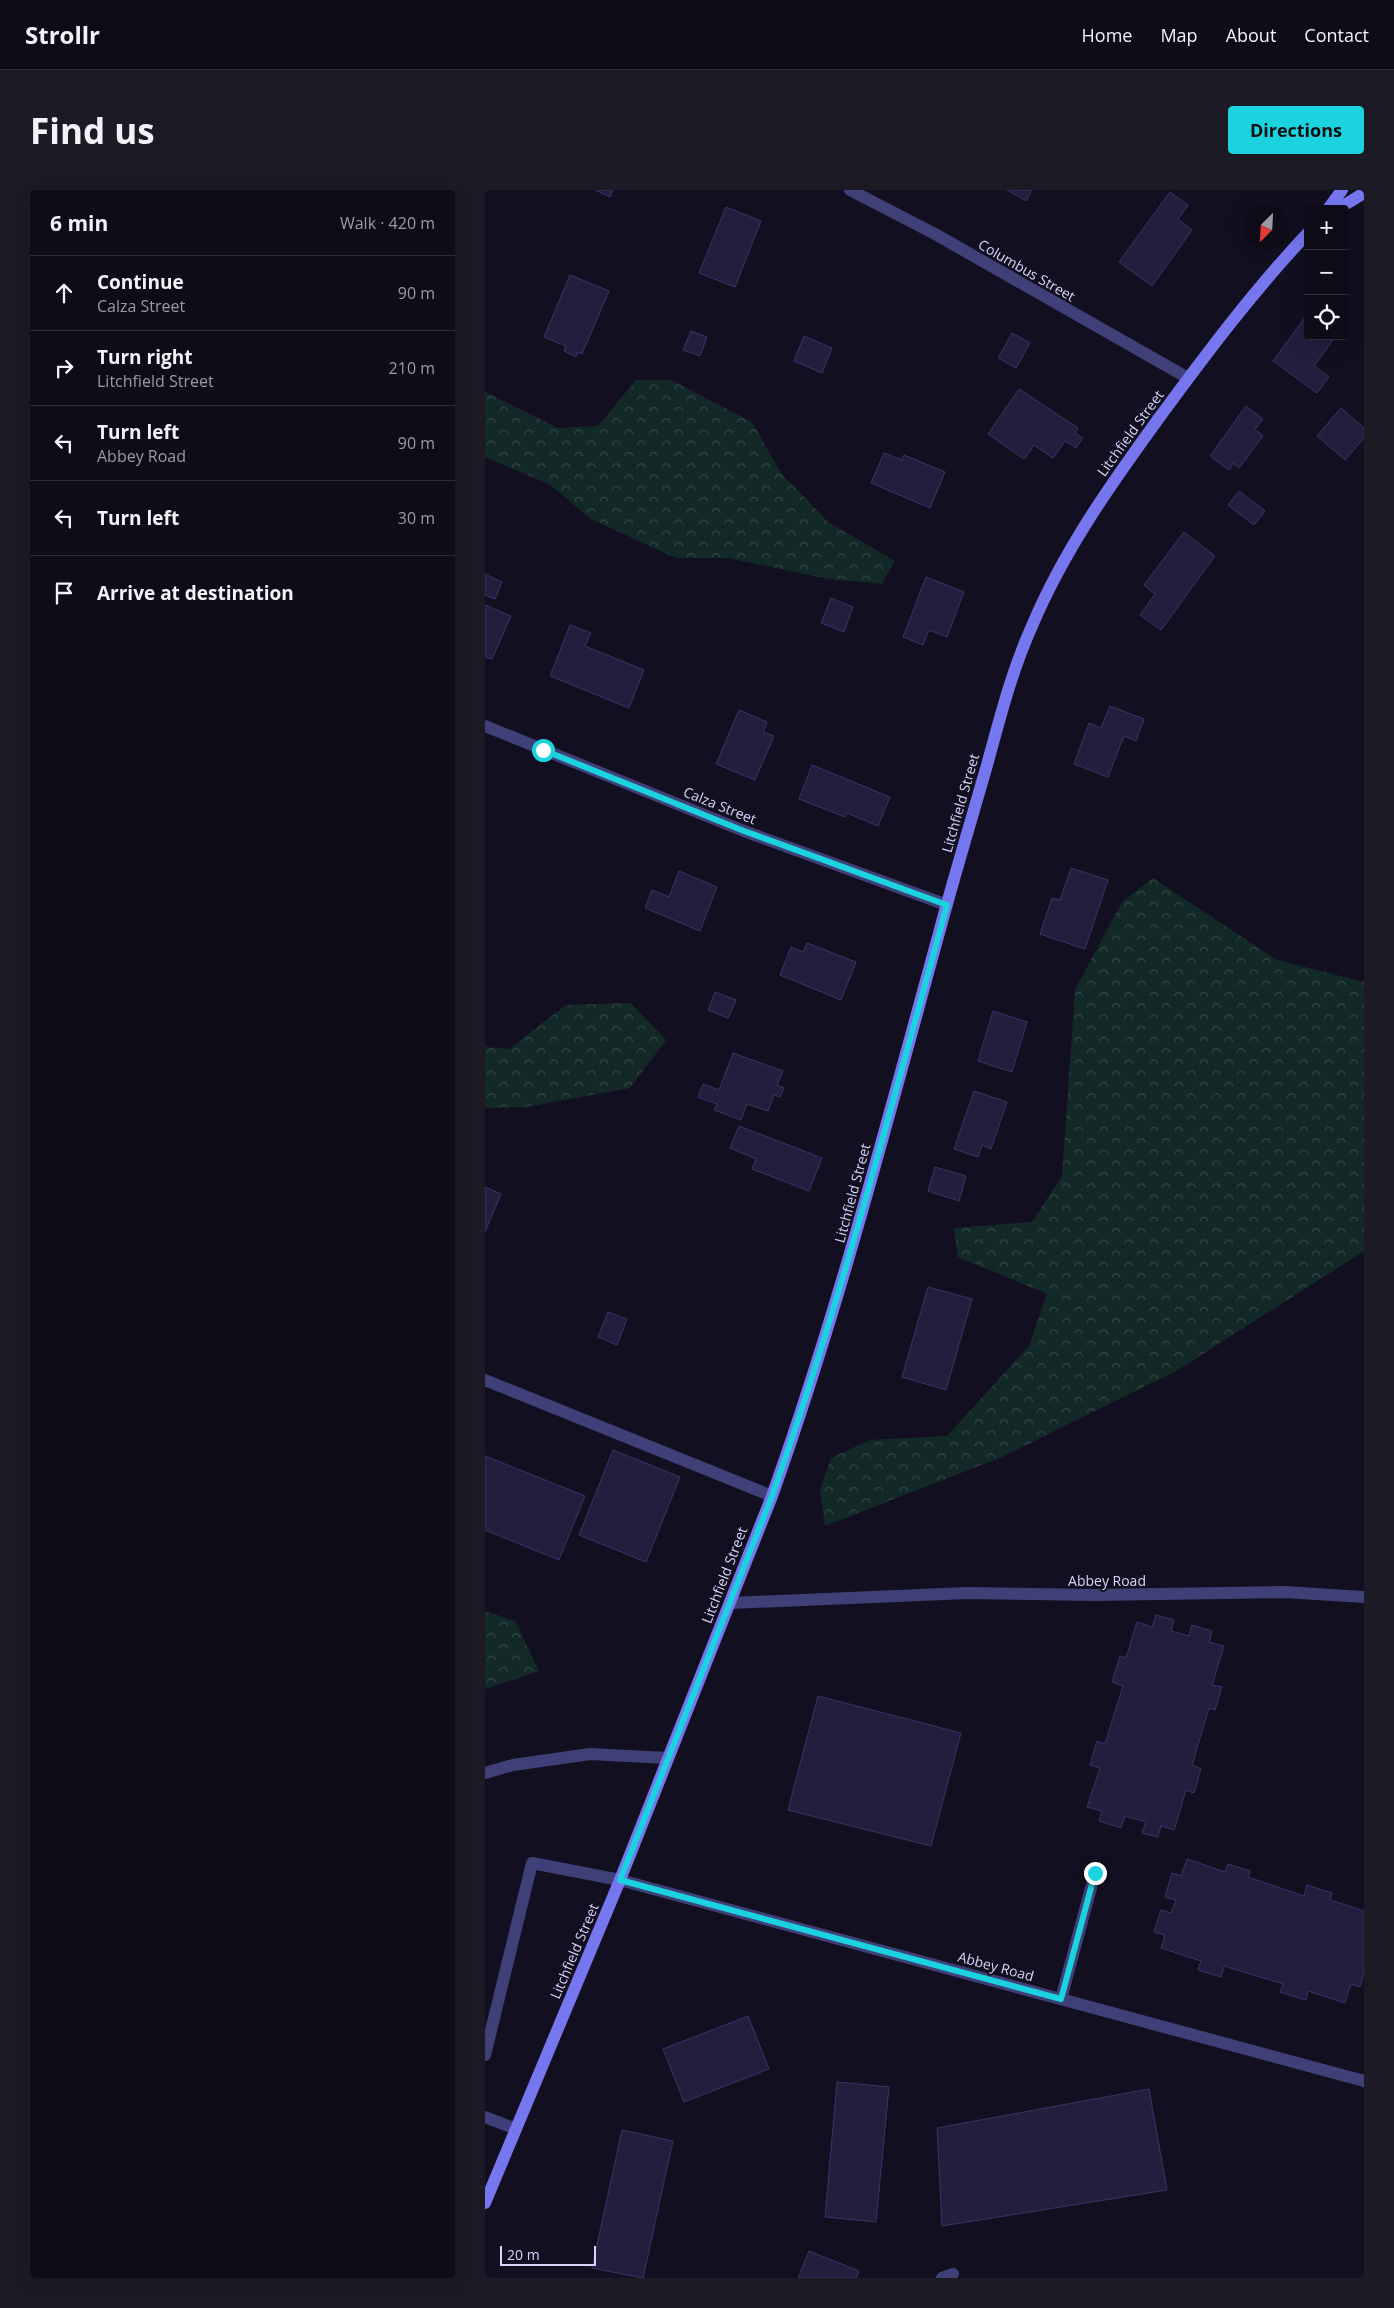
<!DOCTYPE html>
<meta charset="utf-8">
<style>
body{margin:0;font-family:"Open Sans",sans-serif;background:#1c1a25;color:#f1f3f6}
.controls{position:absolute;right:15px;top:15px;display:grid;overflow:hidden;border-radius:5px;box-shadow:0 5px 20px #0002}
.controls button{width:45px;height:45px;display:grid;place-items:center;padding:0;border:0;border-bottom:1px solid #2e2c37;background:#0e0c18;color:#f1f3f6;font:25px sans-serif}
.compass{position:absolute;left:759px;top:15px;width:45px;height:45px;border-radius:50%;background:#0e0c18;box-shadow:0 5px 20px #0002;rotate:204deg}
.scale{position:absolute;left:15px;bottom:12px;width:96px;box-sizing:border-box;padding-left:5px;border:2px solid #d7d3fa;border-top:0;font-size:14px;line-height:18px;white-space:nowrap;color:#d7d3fa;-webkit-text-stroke:4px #121020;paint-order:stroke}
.stop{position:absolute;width:15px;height:15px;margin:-11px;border:4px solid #1bd2df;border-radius:50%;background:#fff}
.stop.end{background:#1bd2df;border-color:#fff;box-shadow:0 1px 5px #0008}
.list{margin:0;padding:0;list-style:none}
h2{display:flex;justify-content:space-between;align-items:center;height:65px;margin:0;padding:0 20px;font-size:21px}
h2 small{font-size:16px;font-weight:400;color:#9b9ba2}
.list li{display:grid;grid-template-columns:32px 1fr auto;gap:15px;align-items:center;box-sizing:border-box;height:75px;padding:0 20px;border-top:1px solid #2e2c37}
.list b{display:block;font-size:19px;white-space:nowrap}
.list p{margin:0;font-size:16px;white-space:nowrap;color:#9b9ba2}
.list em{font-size:16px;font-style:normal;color:#9b9ba2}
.icon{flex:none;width:28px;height:28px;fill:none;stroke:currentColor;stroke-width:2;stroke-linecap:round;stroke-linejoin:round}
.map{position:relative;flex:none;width:879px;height:2088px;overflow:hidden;border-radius:5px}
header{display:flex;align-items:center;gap:30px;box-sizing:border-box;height:70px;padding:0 25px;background:#0e0c18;border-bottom:1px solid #2e2c37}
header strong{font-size:24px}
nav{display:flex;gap:28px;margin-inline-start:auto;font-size:18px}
.intro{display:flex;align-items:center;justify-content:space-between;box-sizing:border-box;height:120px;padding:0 30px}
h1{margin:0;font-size:35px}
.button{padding:12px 22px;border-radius:5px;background:#1bd2df;color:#111;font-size:18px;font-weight:700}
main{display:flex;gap:30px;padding:0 30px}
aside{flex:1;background:#0e0c18;border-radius:5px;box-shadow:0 5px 20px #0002}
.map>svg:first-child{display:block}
.forest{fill:url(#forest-crowns)}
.building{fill:#231e3e;stroke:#3b3368}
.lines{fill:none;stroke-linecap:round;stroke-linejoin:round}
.service{stroke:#404079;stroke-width:12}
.minor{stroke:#404079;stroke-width:12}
.secondary{stroke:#7677ef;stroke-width:12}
.route{stroke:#1bd2df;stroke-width:6}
.labels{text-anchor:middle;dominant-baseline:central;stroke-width:4;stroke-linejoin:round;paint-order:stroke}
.street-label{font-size:14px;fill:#d7d3fa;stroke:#121020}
</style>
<header>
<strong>Strollr</strong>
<nav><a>Home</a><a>Map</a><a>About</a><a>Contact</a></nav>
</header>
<div class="intro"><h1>Find us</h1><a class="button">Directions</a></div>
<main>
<aside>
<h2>6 min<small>Walk · 420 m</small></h2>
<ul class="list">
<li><svg class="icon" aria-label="ahead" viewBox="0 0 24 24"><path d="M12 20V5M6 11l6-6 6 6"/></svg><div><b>Continue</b><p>Calza Street</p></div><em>90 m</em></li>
<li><svg class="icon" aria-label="right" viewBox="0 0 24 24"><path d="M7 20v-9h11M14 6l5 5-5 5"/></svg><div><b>Turn right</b><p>Litchfield Street</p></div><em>210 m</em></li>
<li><svg class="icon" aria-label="left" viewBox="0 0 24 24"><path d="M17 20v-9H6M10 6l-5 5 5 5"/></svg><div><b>Turn left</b><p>Abbey Road</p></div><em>90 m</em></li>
<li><svg class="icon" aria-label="left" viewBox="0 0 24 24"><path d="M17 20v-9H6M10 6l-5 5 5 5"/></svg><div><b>Turn left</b></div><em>30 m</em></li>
<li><svg class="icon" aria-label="arrive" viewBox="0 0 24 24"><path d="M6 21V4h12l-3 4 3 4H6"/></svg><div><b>Arrive at destination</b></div></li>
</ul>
</aside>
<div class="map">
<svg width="879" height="2088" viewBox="0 0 879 2088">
<defs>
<pattern id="forest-crowns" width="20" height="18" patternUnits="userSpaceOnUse" patternTransform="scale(1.25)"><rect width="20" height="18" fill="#132927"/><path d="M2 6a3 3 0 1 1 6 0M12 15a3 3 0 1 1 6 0" fill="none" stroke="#354747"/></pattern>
</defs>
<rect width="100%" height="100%" fill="#121020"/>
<!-- forest -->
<g class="forest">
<polygon points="151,190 186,190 267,232 296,283 343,332 410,371 397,394 344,389 243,368 191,368 106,329 64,294 0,267 0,202 73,238 113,236"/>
<polygon points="668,688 792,770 879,792 879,1061 693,1180 517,1267 340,1336 335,1300 346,1268 385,1250 462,1246 544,1156 562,1104 473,1067 469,1038 547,1032 577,986 590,800 637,712"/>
<polygon points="146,813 181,850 145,898 41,917 0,918 0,857 24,859 81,815"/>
<polygon points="0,1421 30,1431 54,1481 0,1499"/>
</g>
<!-- building -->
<g class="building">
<polygon points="110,0 128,0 125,7"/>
<polygon points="522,0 547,0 541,11"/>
<polygon points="685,2 703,15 693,29 707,40 667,96 634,72"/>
<polygon points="241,17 276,31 250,97 214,83"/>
<polygon points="85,85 124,101 97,164 93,162 91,167 79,161 81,156 59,147"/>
<polygon points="821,126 823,128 823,146 850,147 829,176 844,187 832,203 788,171"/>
<polygon points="206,141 222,147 215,166 198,160"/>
<polygon points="527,143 545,153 531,178 513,168"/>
<polygon points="319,146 347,158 337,183 309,171"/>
<polygon points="534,199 593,238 590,243 598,248 591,258 580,251 568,268 549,255 539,269 503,244"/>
<polygon points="761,216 778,229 770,239 778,246 754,278 748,273 744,280 725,266"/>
<polygon points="856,218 879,238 879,248 860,270 832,246"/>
<polygon points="399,263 417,270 419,265 460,282 445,318 386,293"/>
<polygon points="754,301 780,321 769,335 743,315"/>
<polygon points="699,342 730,366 676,440 655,425 670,404 659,395"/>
<polygon points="0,384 17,392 10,409 0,405"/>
<polygon points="441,387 479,402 462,447 444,440 438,455 418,447"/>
<polygon points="346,408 368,417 359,442 336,433"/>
<polygon points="0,415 26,426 7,469 0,467"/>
<polygon points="85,435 106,443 100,456 159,480 144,518 65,486"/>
<polygon points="625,516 659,529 651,551 639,546 623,587 589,574 604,533 616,538"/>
<polygon points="254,520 282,532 278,542 289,546 270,590 231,574"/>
<polygon points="327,575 405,607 393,636 362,623 360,627 314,609"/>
<polygon points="586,678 623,690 600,759 555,744 567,708 575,710"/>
<polygon points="194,681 232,697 215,741 160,718 167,700 184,707"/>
<polygon points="322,753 371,772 356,810 295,785 306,757 318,762"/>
<polygon points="230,802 251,810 243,828 223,820"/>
<polygon points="508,821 542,832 527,882 493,871"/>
<polygon points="248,863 298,881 292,895 299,898 295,907 289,905 283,921 262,914 256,930 229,920 232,914 213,907 218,894 234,900"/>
<polygon points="489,901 522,912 506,959 497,955 493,967 469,959"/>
<polygon points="254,936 337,968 324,1001 267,979 271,969 245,958"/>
<polygon points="450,977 481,986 474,1011 443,1001"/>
<polygon points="0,997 16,1004 0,1042"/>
<polygon points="443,1097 487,1109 461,1200 417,1187"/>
<polygon points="123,1122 142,1129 132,1155 113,1147"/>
<polygon points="128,1260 195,1287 161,1372 94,1345"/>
<polygon points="0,1266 100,1306 74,1370 0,1340"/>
<polygon points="671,1425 689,1430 686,1441 704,1446 707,1435 727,1441 724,1452 739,1456 727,1495 737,1497 730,1520 724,1518 707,1575 716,1579 709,1603 701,1600 689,1640 676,1636 673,1647 657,1643 661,1632 640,1626 636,1638 614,1631 617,1621 602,1617 615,1578 605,1575 612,1551 620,1554 638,1496 627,1492 635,1466 641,1468 652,1432 667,1437"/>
<polygon points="333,1506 476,1543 446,1656 303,1620"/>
<polygon points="702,1669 740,1682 743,1674 765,1681 763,1687 819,1706 822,1695 847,1703 845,1710 879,1721 879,1783 875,1797 866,1794 860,1813 823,1801 821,1810 795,1802 798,1794 739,1776 736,1787 713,1780 716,1771 676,1758 680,1745 669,1742 676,1720 686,1723 691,1710 680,1707 687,1683 696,1686"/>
<polygon points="263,1826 284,1879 199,1912 178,1859"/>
<polygon points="352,1892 404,1897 391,2032 340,2027"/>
<polygon points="664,1899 682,2000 457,2036 452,1938"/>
<polygon points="137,1940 188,1951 158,2088 107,2078"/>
<polygon points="324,2061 374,2081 371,2088 313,2088"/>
</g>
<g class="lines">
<!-- service -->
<g class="service">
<polyline points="0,1190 287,1306"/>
<polyline points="0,1583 28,1575 105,1564 183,1568"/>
<polyline points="576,1809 610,1683"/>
<polyline points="0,1865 47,1673 135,1690"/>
<polyline points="0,1927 31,1939"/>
<polyline points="457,2088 468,2084"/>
</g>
<!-- minor -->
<g class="minor">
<polyline points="365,0 450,44 703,188"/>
<polyline points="0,536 259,641 462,715"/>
<polyline points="245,1413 482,1403 609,1405 799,1402 879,1407"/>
<polyline points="135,1690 879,1891"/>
</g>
<!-- secondary -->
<g class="secondary">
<polyline points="843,19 857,0"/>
<polyline points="853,19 879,3"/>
<path d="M 0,2013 L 135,1690 L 287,1306 C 353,1121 402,932 454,743 C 469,687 486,631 502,575 C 515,528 527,480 547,436 C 579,360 626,294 674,228 C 721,164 769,100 823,43"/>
</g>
</g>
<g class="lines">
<!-- route -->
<path class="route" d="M 58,560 L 259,641 L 462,715 C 407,913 356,1112 287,1306 L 135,1690 L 576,1809 L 610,1683"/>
</g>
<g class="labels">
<!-- street labels -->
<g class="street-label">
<text transform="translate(542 80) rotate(30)">Columbus Street</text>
<text transform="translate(645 243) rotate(-54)">Litchfield Street</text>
<text transform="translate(475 613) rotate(-74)">Litchfield Street</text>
<text transform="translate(235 615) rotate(22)">Calza Street</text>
<text transform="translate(367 1003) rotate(-75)">Litchfield Street</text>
<text transform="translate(239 1385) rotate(-69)">Litchfield Street</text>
<text x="622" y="1390">Abbey Road</text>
<text transform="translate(89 1761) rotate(-67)">Litchfield Street</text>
<text transform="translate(511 1776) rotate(15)">Abbey Road</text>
</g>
</g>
</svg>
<div class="controls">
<button>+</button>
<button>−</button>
<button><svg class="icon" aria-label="locate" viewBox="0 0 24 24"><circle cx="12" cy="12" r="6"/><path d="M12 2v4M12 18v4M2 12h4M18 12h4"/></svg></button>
</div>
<svg class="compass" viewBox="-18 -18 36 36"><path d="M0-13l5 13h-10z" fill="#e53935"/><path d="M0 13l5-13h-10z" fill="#9b9ba2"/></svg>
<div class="scale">20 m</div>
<div class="stop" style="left:58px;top:560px"></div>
<div class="stop end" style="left:610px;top:1683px"></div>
</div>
</main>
